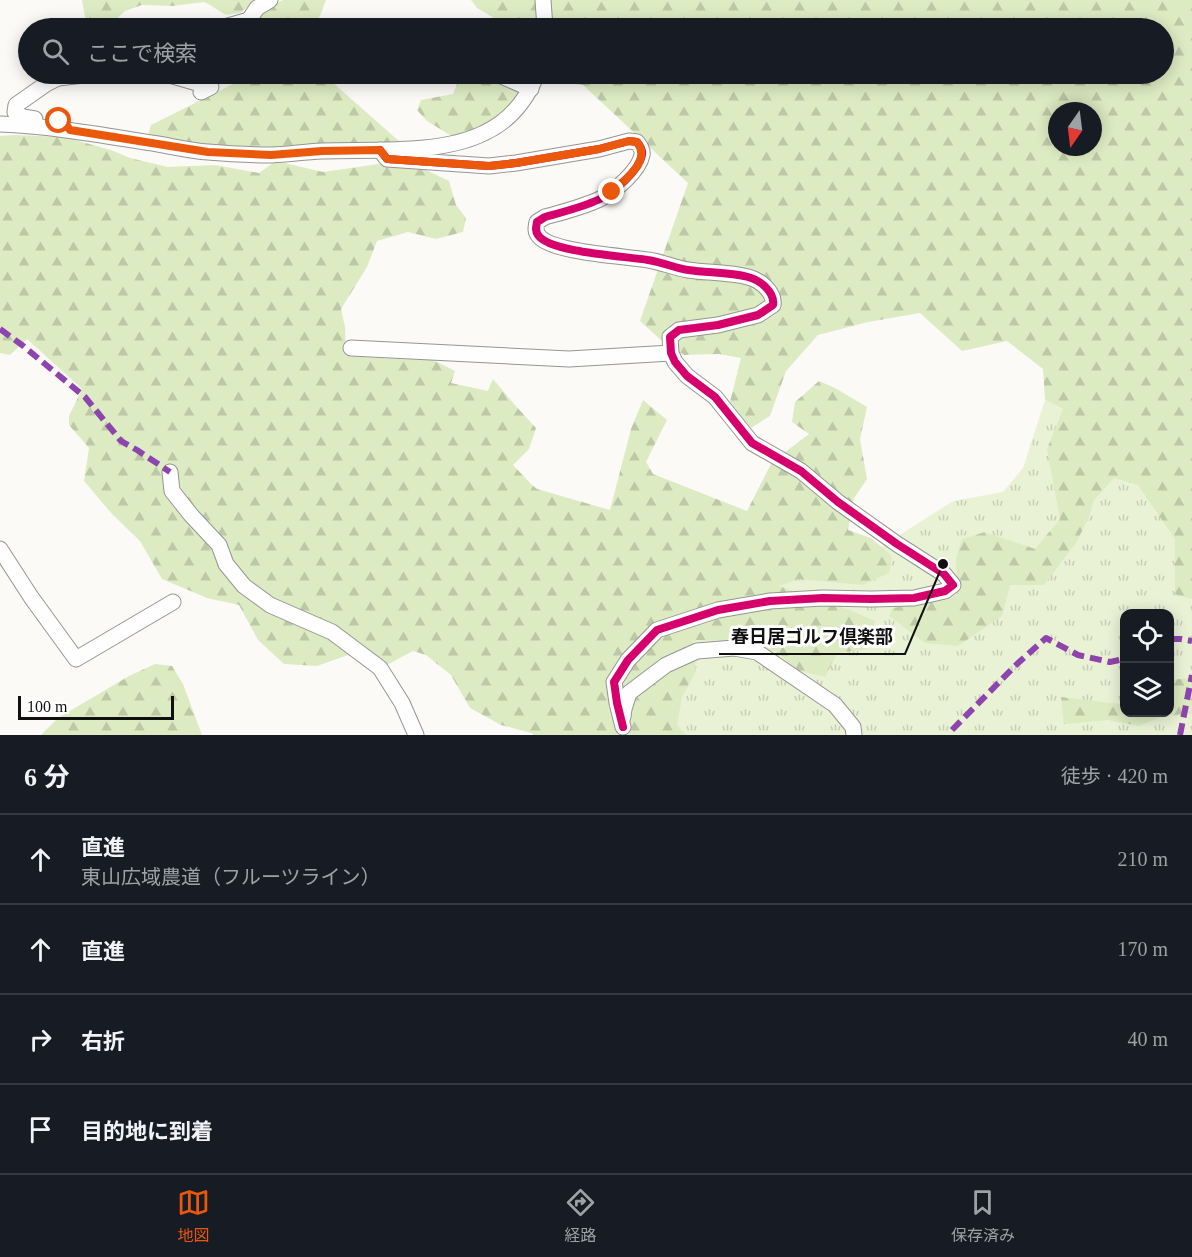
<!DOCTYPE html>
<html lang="ja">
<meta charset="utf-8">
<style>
body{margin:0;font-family:"Times New Roman","Noto Sans JP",serif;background:#20242c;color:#f1f3f6}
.controls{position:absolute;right:18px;bottom:18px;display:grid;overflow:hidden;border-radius:12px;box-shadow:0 3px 15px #0003}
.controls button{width:54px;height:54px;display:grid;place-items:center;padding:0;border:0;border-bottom:2px solid #363941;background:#171b24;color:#f1f3f6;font:30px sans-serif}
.compass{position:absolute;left:1048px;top:102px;width:54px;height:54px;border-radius:50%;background:#171b24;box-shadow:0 3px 15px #0003;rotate:194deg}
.scale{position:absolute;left:18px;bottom:15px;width:156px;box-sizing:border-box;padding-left:6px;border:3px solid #101010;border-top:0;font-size:16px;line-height:21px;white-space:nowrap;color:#101010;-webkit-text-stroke:4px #fff;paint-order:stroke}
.stop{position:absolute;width:18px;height:18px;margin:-14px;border:4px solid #ea580c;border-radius:50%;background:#fff}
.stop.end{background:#ea580c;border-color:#fff;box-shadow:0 2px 6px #0008}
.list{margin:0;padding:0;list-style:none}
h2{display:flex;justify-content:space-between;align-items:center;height:78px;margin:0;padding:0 24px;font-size:26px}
h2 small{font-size:20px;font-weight:400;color:#9ea1a6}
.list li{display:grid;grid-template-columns:39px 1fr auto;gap:18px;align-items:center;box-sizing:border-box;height:90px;padding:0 24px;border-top:2px solid #363941}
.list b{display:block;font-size:22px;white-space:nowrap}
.list p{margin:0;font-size:20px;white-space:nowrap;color:#9ea1a6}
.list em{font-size:20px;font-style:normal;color:#9ea1a6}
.icon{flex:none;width:33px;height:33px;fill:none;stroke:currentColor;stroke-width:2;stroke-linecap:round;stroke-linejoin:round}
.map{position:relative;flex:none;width:1192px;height:735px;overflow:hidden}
.search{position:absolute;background:#171b24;box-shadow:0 3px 15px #0003;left:18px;right:18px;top:18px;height:66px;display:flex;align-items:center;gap:15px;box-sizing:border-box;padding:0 21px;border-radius:33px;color:#9ea1a6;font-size:22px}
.sheet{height:438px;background:#171b24}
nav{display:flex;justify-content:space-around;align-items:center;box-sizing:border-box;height:84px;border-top:2px solid #363941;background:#171b24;font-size:16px;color:#9ea1a6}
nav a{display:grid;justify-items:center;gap:3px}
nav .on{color:#ea580c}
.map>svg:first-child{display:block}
.grass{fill:url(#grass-tufts);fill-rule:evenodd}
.forest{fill:url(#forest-firs);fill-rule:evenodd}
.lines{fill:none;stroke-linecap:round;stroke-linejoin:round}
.minor-casing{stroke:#969594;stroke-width:17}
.minor{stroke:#fffefe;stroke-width:15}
.quiet{stroke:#8e44ad;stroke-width:6;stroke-dasharray:12 6;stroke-linecap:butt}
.cycleway-casing{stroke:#fff;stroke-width:11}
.cycleway{stroke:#d6006c;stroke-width:8}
.route{stroke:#ea580c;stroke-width:8}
.leader{fill:none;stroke:#101010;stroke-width:2}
.callout-dot{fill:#101010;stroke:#fff;stroke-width:2}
.callout-label{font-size:18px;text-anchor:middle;font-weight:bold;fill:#101010;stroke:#fff;stroke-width:6;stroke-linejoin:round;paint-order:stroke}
</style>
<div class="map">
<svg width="1192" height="735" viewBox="0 0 1192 735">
<defs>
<pattern id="grass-tufts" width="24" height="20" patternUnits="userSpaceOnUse" patternTransform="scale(1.5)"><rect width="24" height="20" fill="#eaf2d5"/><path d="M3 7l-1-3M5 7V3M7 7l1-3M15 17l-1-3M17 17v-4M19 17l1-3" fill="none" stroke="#c8ceb6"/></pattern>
<pattern id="forest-firs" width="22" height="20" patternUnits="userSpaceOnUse" patternTransform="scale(1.5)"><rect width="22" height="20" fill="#dcebc2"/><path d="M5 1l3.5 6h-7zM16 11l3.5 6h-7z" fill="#bcc8a6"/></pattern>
</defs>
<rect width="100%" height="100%" fill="#fcfaf6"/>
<!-- grass -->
<path class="grass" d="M 1045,400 L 1169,461 L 1192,469 L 1192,735 L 574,735 L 590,625 L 876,550 L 953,501 L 1003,492 L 1023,468 ZM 1124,614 L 1170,614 L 1170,712 L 1124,712 Z"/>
<!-- forest -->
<g class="forest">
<polygon points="82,0 256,0 240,13 226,15 205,2 172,6 142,5 125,11 107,28 87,28"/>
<polygon points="283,0 326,0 320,16 309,28 265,28 258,23 257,17 264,9"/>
<path d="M 471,0 L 1192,0 L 1192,599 L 1175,594 L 1175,539 L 1138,485 L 1114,478 L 1094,500 L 1089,517 L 1076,543 L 1044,585 L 1010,585 L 1002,616 L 958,646 L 925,643 L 889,616 L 892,608 L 947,600 L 958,594 L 956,559 L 962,539 L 985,532 L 1035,549 L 1060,519 L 1047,449 L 1063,409 L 1045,400 L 1043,369 L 1007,341 L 962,351 L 920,313 L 868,322 L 818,335 L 786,371 L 770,416 L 751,428 L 730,402 L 741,358 L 719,354 L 684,355 L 661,340 L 640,321 L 688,183 L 583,85 L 521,78 L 513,74 L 1164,74 L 1164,28 L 502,28 L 504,24 L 477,8 ZM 1057,111 L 1093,111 L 1093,147 L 1057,147 Z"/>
<polygon points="253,74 323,74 400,142 338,146 251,148 147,138 151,125"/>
<polygon points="470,74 496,77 521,91 507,110 480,129 455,138 427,121 417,110 421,100 453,94 457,84"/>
<polygon points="15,135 64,137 111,150 130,158 168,167 215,165 259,173 276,161 323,172 379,164 426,170 449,181 456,205 466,218 463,232 436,239 408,232 377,241 367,267 341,309 345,327 346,356 398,359 433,360 455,371 451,383 488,391 493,379 514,404 536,428 529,449 513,465 532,485 537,489 610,510 631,429 643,400 667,420 646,462 653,474 747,511 772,462 809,434 792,422 795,402 819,381 835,388 867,407 860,439 867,479 854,498 848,530 871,538 892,556 889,573 863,585 798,579 779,586 852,611 875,621 867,649 837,653 825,677 796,670 779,653 743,641 693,640 696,671 682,697 677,725 686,735 534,735 531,733 501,725 470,708 451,675 426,655 413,651 383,667 348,655 317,666 284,664 258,640 239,605 207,598 162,579 140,541 112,514 84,481 89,448 69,425 69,416 82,389 27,339 10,355 0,353 0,136"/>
<polygon points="155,664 172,666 183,684 202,735 41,735 58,718 129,676"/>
<polygon points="1192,678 1192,714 1165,715 1139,726 1108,720 1064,724 1061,697 1119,704 1124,700 1124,712 1170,712 1170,680"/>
</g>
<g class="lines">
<!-- minor casing -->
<g class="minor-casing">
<g id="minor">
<polyline points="543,0 545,28"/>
<polyline points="221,28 249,20"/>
<polyline points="254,28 249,20 257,8 270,0"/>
<polyline points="166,74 211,87 201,92"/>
<polyline points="489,74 499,75 531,89"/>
<polyline points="35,119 23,117 15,112 16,105 46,84 58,78 92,74"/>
<path d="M 0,124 C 53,126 106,136 158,144 C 175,147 191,151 208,152 C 229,154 251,155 272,155 C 288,154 305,152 322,151 C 371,149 440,155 484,133 C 510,121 527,99 537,74"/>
<path d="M 380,150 L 387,159 L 489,166 L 516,163 L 599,149 L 629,141 L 637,142 C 640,146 643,150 642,155 C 639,171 614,192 600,199 C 583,207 563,212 545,217 L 537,222 C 536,227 535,231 538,235 C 550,253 626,256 648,260 C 662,262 675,268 688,270 C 708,273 729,272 748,277 C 760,280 775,292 773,305 L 758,315 L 718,325 L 679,330 L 670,337 L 671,353 L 675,362 L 687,376 L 715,397 L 752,443 L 801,471 L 838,502 L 897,544 L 944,574 L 953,585 L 945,591 L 914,598 L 871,599 L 823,598 L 770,601 L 718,610 L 657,630 L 628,660 L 614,682 L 617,703 L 623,727"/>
<polyline points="351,348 569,359 671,353"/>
<polyline points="170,472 172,491 191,515 219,545 226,564 244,586 270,605 332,632 380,668 402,703 416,735"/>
<polyline points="0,549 31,597 76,659 173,602"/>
<polyline points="623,717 624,709 629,693 666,665 697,651 734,648 757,652 835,705 853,727 854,735"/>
</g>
</g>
<!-- minor -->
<use href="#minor" class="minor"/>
<!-- quiet -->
<g class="quiet">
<polyline points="0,329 22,345 85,397 121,441 137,450 170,472"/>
<polyline points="1170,639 1181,639 1192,641"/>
<polyline points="952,730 1017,664 1046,638 1078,655 1110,662 1124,659"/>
<polyline points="1180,735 1192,675"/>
</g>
<!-- cycleway casing -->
<g class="cycleway-casing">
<path id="cycleway" d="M 380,150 L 387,159 L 489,166 L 516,163 L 599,149 L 629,141 L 637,142 C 640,146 643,150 642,155 C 639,171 614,192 600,199 C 583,207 563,212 545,217 L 537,222 C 536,227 535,231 538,235 C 550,253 626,256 648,260 C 662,262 675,268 688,270 C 708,273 729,272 748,277 C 760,280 775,292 773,305 L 758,315 L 718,325 L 679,330 L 670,337 L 671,353 L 675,362 L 687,376 L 715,397 L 752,443 L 801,471 L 838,502 L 897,544 L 944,574 L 953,585 L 945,591 L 914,598 L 871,599 L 823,598 L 770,601 L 718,610 L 657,630 L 628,660 L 614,682 L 617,703 L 623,727"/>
</g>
<!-- cycleway -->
<use href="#cycleway" class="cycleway"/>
</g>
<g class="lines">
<!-- route -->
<path class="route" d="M 59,121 L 67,126 L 70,130 L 208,152 L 271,155 L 322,151 L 380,150 L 387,159 L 489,166 L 516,163 L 599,149 L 629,141 L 637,142 C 652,161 625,179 612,192"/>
</g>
<!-- callouts -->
<path class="leader" d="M943 564L905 654H719"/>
<circle class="callout-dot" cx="943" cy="564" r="6"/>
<g class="callout-label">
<text x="812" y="643">春日居ゴルフ倶楽部</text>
</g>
</svg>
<div class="controls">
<button><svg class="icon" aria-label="locate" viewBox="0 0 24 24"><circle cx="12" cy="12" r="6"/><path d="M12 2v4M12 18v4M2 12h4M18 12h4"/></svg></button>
<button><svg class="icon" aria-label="layers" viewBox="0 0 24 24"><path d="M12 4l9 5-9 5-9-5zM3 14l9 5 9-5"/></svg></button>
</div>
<svg class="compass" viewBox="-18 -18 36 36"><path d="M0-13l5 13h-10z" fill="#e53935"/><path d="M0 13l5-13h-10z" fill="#9ea1a6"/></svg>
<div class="scale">100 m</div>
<div class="stop" style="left:59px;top:121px"></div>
<div class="stop end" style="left:612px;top:192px"></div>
<div class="search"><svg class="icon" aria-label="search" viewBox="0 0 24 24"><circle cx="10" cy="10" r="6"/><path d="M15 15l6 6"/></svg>ここで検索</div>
</div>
<section class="sheet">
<h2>6 分<small>徒歩 · 420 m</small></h2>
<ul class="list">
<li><svg class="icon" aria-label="ahead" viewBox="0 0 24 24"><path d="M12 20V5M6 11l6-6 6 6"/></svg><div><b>直進</b><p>東山広域農道（フルーツライン）</p></div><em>210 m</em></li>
<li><svg class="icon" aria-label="ahead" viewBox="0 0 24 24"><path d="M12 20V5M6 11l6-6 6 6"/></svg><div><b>直進</b></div><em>170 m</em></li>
<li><svg class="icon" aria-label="right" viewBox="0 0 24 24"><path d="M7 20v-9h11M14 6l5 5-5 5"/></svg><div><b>右折</b></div><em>40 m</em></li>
<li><svg class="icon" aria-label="arrive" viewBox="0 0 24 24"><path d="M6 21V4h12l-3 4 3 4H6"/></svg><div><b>目的地に到着</b></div></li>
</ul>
</section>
<nav>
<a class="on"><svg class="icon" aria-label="map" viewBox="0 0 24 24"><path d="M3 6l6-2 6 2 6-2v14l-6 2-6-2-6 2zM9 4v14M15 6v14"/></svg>地図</a>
<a><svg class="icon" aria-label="directions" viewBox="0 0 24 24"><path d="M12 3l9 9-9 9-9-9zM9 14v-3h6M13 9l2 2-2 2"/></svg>経路</a>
<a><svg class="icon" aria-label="saved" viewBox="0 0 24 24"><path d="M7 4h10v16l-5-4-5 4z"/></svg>保存済み</a>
</nav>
